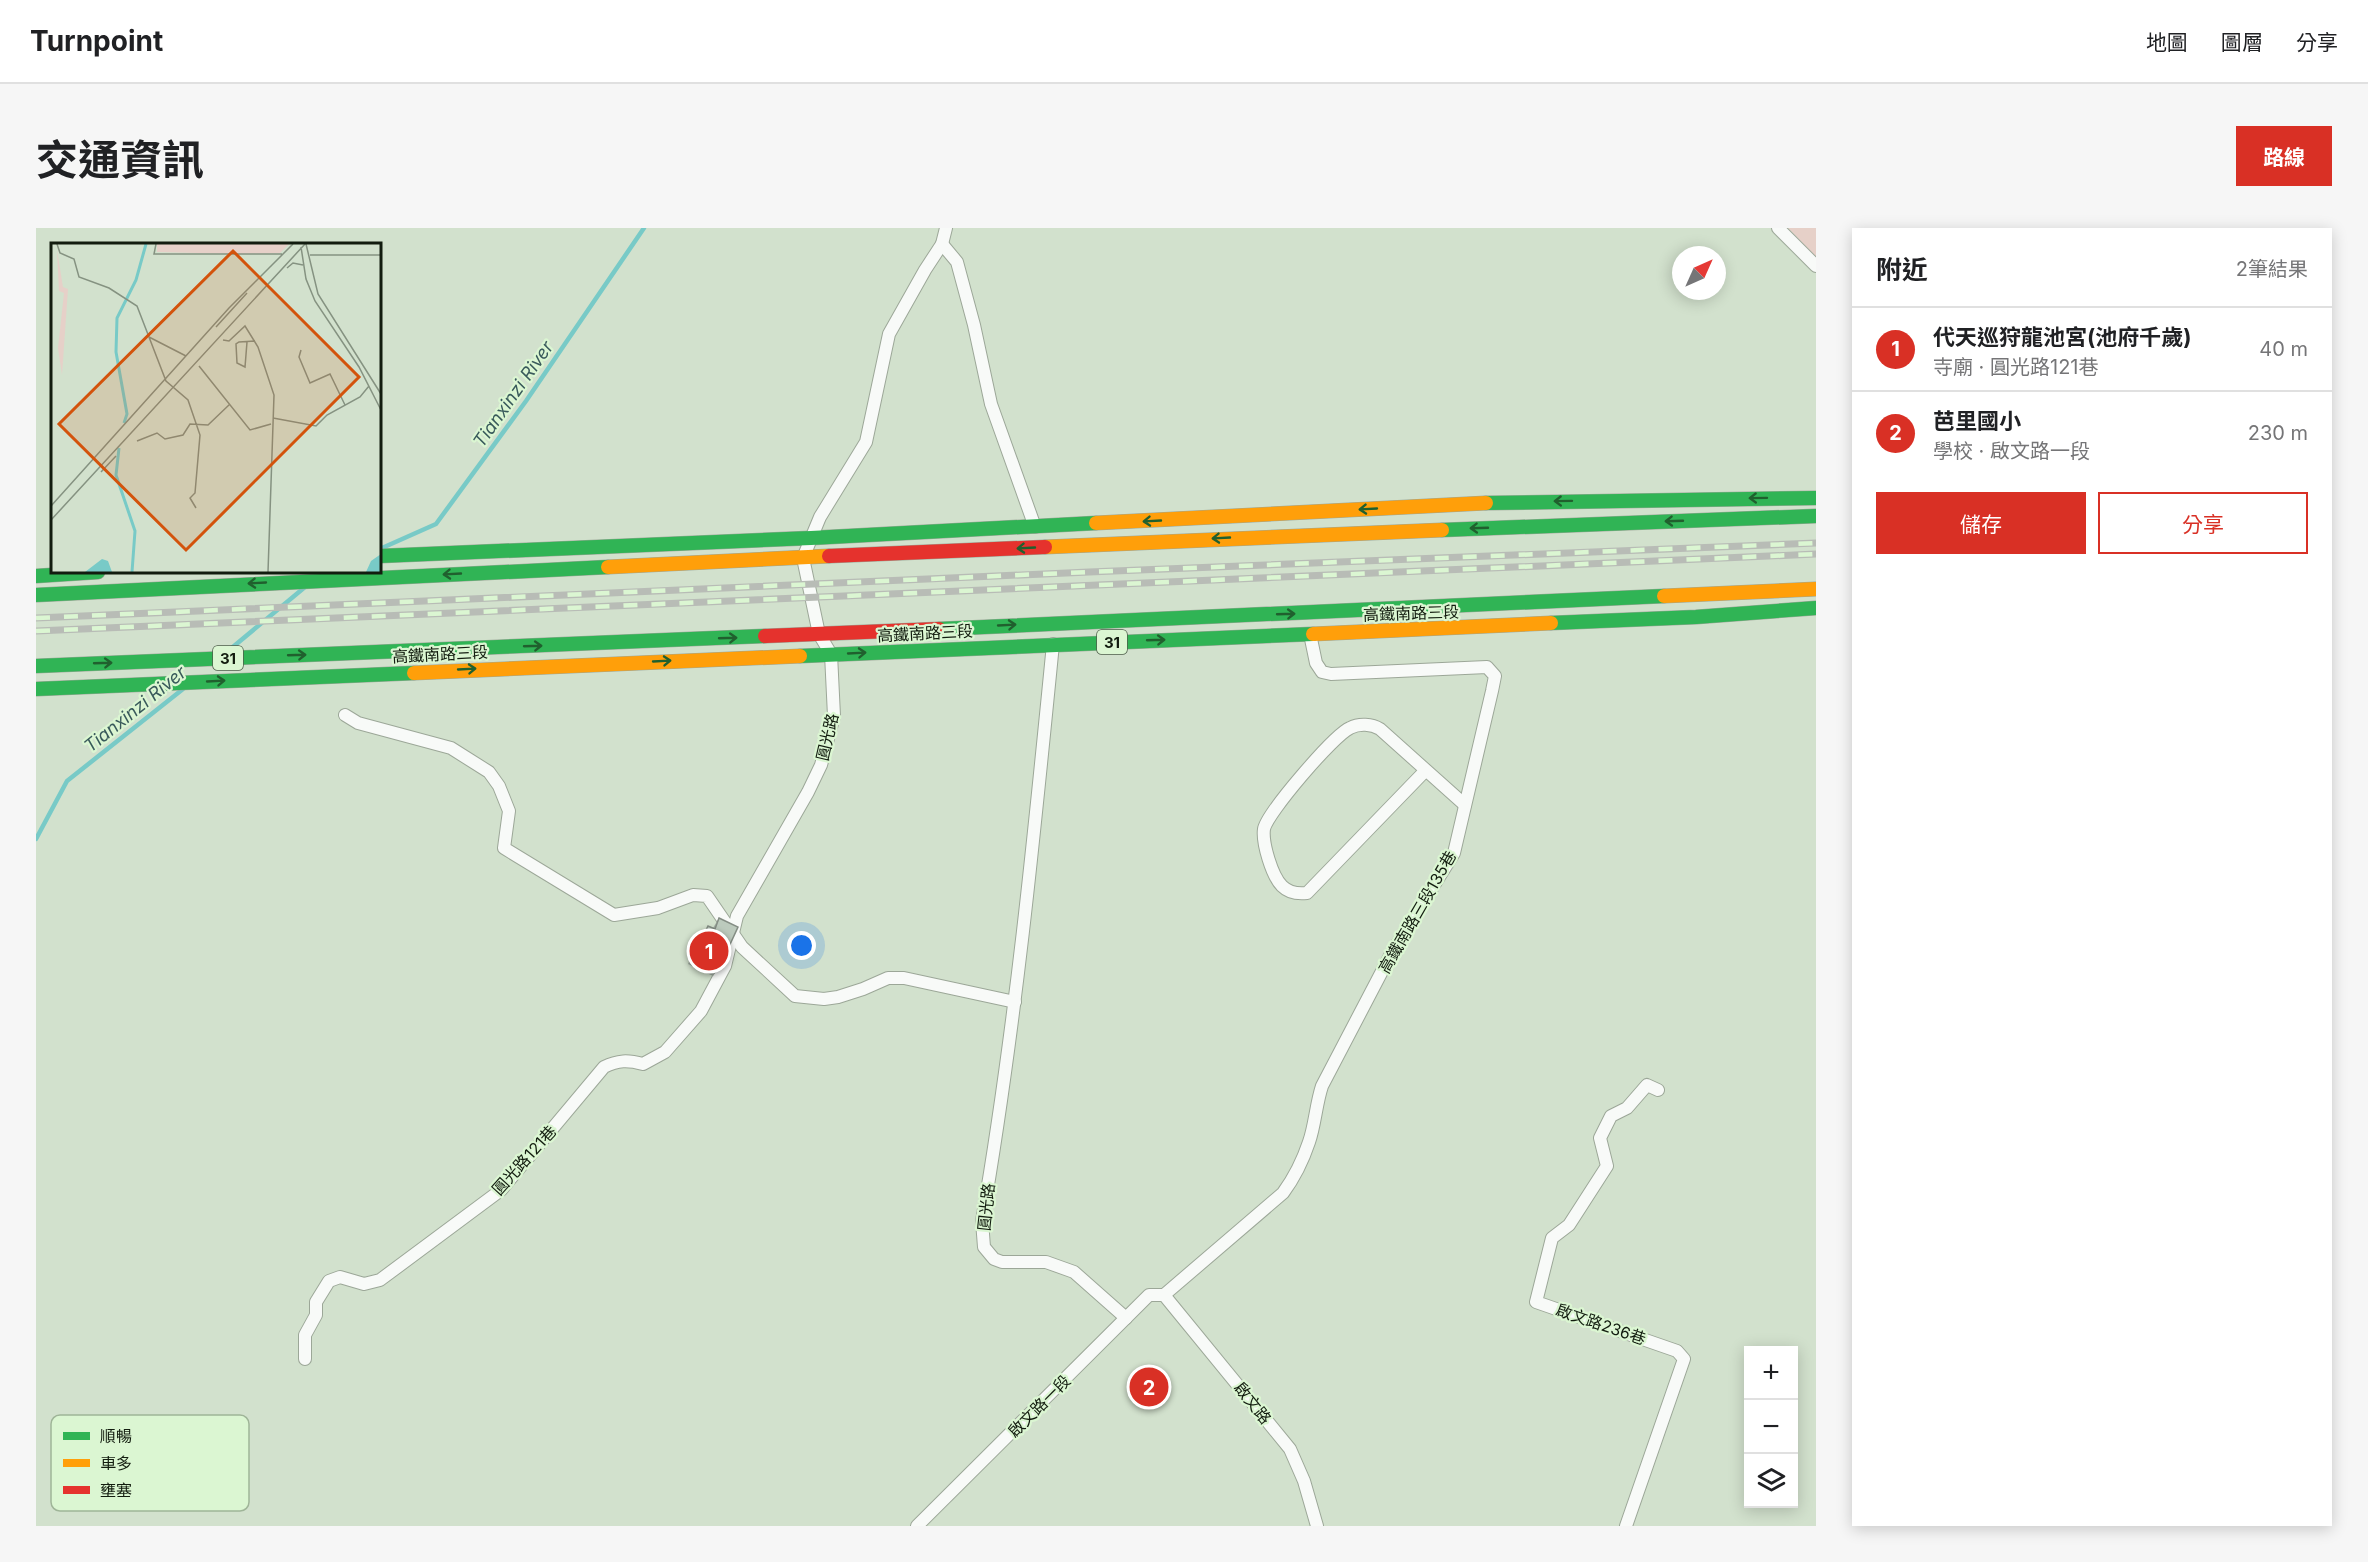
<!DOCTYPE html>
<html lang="zh-TW">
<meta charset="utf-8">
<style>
body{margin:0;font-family:Inter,"Noto Sans TC",sans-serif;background:#f6f6f6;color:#202124}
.controls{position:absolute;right:18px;bottom:18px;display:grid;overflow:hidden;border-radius:0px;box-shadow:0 3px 15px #0003}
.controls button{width:54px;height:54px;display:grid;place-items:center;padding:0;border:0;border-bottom:2px solid #e0e0e0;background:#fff;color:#202124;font:30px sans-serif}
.compass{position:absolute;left:1636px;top:18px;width:54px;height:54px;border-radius:50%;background:#fff;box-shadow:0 3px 15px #0003;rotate:45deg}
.you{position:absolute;left:766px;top:718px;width:21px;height:21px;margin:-15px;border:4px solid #fff;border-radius:50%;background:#1a73e8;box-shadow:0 0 0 9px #1a73e833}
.badge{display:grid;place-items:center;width:39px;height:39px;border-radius:50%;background:#d93025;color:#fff;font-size:20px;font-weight:700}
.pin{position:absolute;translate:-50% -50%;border:3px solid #fff;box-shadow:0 2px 6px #0006}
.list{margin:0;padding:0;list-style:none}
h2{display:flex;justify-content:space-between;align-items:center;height:78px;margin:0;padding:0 24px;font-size:26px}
h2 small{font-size:20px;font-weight:400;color:#757577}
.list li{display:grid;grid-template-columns:39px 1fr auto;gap:18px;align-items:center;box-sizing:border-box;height:84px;padding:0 24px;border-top:2px solid #e0e0e0}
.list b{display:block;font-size:22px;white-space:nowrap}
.list p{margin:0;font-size:20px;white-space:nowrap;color:#757577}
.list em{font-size:20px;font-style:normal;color:#757577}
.actions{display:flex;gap:12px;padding:18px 24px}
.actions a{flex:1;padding:14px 0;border:2px solid #d93025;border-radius:0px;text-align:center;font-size:21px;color:#d93025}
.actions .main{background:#d93025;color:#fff}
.icon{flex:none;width:33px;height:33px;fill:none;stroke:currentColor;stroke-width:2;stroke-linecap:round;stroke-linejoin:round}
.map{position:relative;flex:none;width:1780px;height:1298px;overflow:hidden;border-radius:0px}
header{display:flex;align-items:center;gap:36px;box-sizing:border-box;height:84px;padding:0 30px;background:#fff;border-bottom:2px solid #e0e0e0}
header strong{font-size:28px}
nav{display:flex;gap:33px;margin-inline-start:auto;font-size:21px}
.intro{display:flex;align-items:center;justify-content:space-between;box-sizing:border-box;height:144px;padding:0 36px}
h1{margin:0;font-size:42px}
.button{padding:15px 27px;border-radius:0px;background:#d93025;color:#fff;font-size:21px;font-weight:700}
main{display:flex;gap:36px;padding:0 36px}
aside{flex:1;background:#fff;border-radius:0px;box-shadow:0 3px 15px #0003}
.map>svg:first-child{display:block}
.green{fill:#e6d0c8}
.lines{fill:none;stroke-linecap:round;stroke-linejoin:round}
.stream{stroke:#78cac7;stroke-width:4.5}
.street-casing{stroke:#9ca798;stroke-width:14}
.fast-casing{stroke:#9ca798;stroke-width:15}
.slow-casing{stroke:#9ca798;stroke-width:15}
.jam-casing{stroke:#9ca798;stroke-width:15}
.street{stroke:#f8faf8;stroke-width:12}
.fast{stroke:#30b455;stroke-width:14}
.slow{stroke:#ff9f0a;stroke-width:14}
.jam{stroke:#e5322d;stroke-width:14}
.rail-casing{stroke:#b8bcb6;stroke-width:7}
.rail{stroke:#dbf6d2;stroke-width:4.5;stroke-dasharray:14;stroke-linecap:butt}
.wall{fill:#a2aea3}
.building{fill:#bccabd;stroke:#848d84;stroke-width:1.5}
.oneway{stroke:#20602e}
.labels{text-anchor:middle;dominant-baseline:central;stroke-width:4.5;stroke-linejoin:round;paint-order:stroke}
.shield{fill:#dbf6d2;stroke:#4e5d4a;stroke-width:1.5}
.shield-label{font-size:15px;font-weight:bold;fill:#121c0f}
.street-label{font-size:16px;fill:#121c0f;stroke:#dbf6d2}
.water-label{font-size:18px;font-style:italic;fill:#395a5b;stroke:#dbf6d2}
.inset-river{fill:none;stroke:#78cac7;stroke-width:3}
.inset-road{fill:none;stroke:#859281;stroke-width:1.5}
.view{fill:#d3530c;fill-opacity:0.15;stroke:#d3530c;stroke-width:3}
.inset-edge{fill:none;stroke:#121c0f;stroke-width:3}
.key{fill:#dbf6d2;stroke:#9fb598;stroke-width:1.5}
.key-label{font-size:16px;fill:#121c0f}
</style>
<header>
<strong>Turnpoint</strong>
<nav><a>地圖</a><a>圖層</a><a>分享</a></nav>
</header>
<div class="intro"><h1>交通資訊</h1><a class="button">路線</a></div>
<main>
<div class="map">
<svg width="1780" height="1298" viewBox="0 0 1780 1298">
<rect width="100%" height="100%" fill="#d2e1cd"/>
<!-- green -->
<polygon class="green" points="1752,0 1780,0 1780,29"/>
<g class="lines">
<!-- stream -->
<g class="stream">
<polyline points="346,320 400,296 490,173 608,0"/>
<polyline points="192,423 269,359"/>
<polyline points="0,611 31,553 147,461"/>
</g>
<!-- street casing -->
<g class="street-casing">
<g id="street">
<polyline points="1742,0 1780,38"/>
<polyline points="906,16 921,34 938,97 955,176 999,299"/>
<path d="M 1017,416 C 998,609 979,802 946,993 L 948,1019 L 958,1031 L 966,1034 L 1010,1034 L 1038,1044 L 1090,1090"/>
<polyline points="309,487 322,495 415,520 453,544 463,558 473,583 468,620 578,687 622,680 657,667 671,668 706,719 759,768 788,771 802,769 827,761 852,750 868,750 979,774"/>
<path d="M 1390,542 L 1271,665 C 1262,666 1253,665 1246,658 C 1236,648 1226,615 1228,601 C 1231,585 1298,507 1314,500 C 1323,495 1336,496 1344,501 L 1429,577"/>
<path d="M 1128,1067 L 1247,965 C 1258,950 1267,932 1273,914 C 1279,897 1280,876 1286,858 L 1355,726 L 1418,625 L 1456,463 L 1459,448 L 1451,439 L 1295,446 L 1286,444 L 1280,435 L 1274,406"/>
<polyline points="1128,1067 1254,1221 1268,1253 1281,1298"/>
<path d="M 269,1131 L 269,1107 L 280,1087 L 280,1074 L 293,1053 L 304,1049 L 328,1056 L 344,1052 L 465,962 L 568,839 C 582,832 592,832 607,836 L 629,824 L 665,783 L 689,738 L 701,688 L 772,564 L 785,537 L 798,488 L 795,426 L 783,406 L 767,330 L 784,289 L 830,214 L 853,106 L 889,42 L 906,16 L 910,0"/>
<polyline points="881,1298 1113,1067 1128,1067"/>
<polyline points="1590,1298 1648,1131 1641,1123 1500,1074 1516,1010 1533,997 1571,938 1564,910 1575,888 1591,880 1611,857 1622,862"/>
</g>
</g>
<!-- fast casing -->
<g class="fast-casing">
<g id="fast">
<polyline points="1450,275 1780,270"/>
<polyline points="1406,302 1780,288"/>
<polyline points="344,328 775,310 1060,295"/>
<polyline points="0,348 62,344"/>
<polyline points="0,367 572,339"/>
<polyline points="1515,395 1660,389 1780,380"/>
<polyline points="903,401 1628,368"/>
<polyline points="764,428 1277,406"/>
<polyline points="0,438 729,408"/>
<polyline points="0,461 378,445"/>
</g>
</g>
<!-- slow casing -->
<g class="slow-casing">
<g id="slow">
<polyline points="1060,295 1450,275"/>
<polyline points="1009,319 1406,302"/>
<polyline points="572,339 793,328"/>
<polyline points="1628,368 1780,361"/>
<polyline points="1277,406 1515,395"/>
<polyline points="378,445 764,428"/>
</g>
</g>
<!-- jam casing -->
<g class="jam-casing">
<g id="jam">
<polyline points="793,328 1009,319"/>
<polyline points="729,408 903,401"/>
</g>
</g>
<!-- street -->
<use href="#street" class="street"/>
<!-- fast -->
<use href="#fast" class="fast"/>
<!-- slow -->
<use href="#slow" class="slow"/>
<!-- jam -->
<use href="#jam" class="jam"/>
<!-- rail casing -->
<g class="rail-casing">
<g id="rail">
<polyline points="0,390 1053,344 1780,315"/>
<polyline points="0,403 1780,326"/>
</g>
</g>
<!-- rail -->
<use href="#rail" class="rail"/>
</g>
<!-- wall -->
<polygon class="wall" points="683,690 684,738 677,748 652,736 665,707 672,698 677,700"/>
<!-- building -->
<polygon class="building" points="683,690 702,699 684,738 659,726 672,698 679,701"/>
<!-- one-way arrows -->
<defs><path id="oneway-shaft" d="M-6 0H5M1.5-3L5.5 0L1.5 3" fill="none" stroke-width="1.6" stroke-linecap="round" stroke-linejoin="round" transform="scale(1.5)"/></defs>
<g class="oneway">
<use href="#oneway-shaft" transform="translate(1722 270) rotate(179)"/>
<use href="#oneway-shaft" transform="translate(1527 273) rotate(179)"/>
<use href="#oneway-shaft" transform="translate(1332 281) rotate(177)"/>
<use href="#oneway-shaft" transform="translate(1116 293) rotate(177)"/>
<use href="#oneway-shaft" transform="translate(1638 293) rotate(178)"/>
<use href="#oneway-shaft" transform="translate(1443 300) rotate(178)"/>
<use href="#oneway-shaft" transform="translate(1185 310) rotate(177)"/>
<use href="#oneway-shaft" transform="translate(990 320) rotate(177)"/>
<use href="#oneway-shaft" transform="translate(416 346) rotate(177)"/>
<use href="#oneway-shaft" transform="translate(221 355) rotate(177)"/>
<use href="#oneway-shaft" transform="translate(1250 386) rotate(-2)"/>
<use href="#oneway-shaft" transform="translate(971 397) rotate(-3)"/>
<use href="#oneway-shaft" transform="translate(692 410) rotate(-2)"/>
<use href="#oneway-shaft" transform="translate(1120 412) rotate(-2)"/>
<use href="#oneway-shaft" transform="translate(497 418) rotate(-2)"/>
<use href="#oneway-shaft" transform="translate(821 425) rotate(-3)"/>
<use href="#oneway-shaft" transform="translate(261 427) rotate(-2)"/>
<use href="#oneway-shaft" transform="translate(626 433) rotate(-3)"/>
<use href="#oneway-shaft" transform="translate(67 435) rotate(-2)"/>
<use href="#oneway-shaft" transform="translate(431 441) rotate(-3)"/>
<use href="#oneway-shaft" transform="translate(180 453) rotate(-3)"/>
</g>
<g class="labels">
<!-- shield labels -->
<g class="shield">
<rect x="1061" y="402" width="30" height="24" rx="4.5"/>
<rect x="177" y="418" width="30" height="24" rx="4.5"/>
</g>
<g class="shield-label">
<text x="1076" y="414">31</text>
<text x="192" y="430">31</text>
</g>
<!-- street labels -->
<g class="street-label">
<text transform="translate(1375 385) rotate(-2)">高鐵南路三段</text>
<text transform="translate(889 405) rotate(-3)">高鐵南路三段</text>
<text transform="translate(404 426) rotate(-3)">高鐵南路三段</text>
<text transform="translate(791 509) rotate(-77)">圓光路</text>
<text transform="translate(1381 684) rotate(-60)">高鐵南路三段135巷</text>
<text transform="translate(488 932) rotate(-48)">圓光路121巷</text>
<text transform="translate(950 979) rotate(-84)">圓光路</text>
<text transform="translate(1565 1096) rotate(19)">啟文路236巷</text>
<text transform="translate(1217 1175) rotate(51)">啟文路</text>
<text transform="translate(1003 1178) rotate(-45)">啟文路一段</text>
</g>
<!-- water labels -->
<g class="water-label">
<text transform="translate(477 166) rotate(-55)">Tianxinzi River</text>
<text transform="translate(99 481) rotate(-39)">Tianxinzi River</text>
</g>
</g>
<!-- overview -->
<g transform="translate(15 15)">
<rect width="330" height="330" fill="#d2e1cd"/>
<path d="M 106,1 L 238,1 L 229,10 L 188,11 L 106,9 Z" fill="#e6d0c8"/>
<path d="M 6,7 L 12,44 L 17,46 L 11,132 L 7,105 L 13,50 L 8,48 Z" fill="#e6d0c8"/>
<path d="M 330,311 L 330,329 L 315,329 L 320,318 ZM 51,316 L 57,318 L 61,329 L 34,329 Z" fill="#78cac7"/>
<path class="inset-river" d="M 73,180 L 76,171 L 65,109 L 66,75 L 85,37 L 95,1M 68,205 L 65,232 L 84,288 L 81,329"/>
<path class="inset-road" d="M 6,1 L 9,10 L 23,16 L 28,34 L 58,45 L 86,63 L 115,138 L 137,157 L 149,192 L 144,250 L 139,255 L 145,265M 105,1 L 103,11 L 231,11M 255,1 L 267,51 L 330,151M 250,4 L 255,36 L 264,58 L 308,124 L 330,167M 259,12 L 330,12M 236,25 L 242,20 L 252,22M 165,84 L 196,50M 98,94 L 135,113M 172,97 L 178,98 L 194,83 L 207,104 L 223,152 L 217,329M 196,99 L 194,124 L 186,120 L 185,101 L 188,99 L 204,98M 250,107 L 248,114 L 259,140 L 279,131 L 294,162M 148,123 L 199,187 L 220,181M 222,175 L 265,183 L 276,172 L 309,154 L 318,143M 86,198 L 106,190 L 114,196 L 132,192 L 139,181 L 157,182 L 179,161M 50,229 L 65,213M 0,263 L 178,65 L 242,1M 0,277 L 254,1"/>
<path class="view" d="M 182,8 L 308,134 L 135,307 L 8,181 Z"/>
<rect width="330" height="330" class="inset-edge"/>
</g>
<!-- legend -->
<rect x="15" y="1187" width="198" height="96" rx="9" class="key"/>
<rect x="27" y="1204" width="27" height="8" fill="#30b455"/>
<rect x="27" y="1231" width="27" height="8" fill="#ff9f0a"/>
<rect x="27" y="1258" width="27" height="8" fill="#e5322d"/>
<g class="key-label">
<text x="64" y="1214">順暢</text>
<text x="64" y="1241">車多</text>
<text x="64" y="1268">壅塞</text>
</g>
</svg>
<div class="controls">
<button>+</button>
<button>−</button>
<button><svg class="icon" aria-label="layers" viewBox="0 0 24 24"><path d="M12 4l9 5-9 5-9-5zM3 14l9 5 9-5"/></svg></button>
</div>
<svg class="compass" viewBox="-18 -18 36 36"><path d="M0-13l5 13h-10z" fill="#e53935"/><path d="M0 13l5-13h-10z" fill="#757577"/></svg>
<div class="you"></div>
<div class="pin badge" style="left:673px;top:723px">1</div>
<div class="pin badge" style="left:1113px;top:1159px">2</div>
</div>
<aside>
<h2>附近<small>2筆結果</small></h2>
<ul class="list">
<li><span class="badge">1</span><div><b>代天巡狩龍池宮(池府千歲)</b><p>寺廟 · 圓光路121巷</p></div><em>40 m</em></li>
<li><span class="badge">2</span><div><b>芭里國小</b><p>學校 · 啟文路一段</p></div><em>230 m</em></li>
</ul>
<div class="actions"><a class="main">儲存</a><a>分享</a></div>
</aside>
</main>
